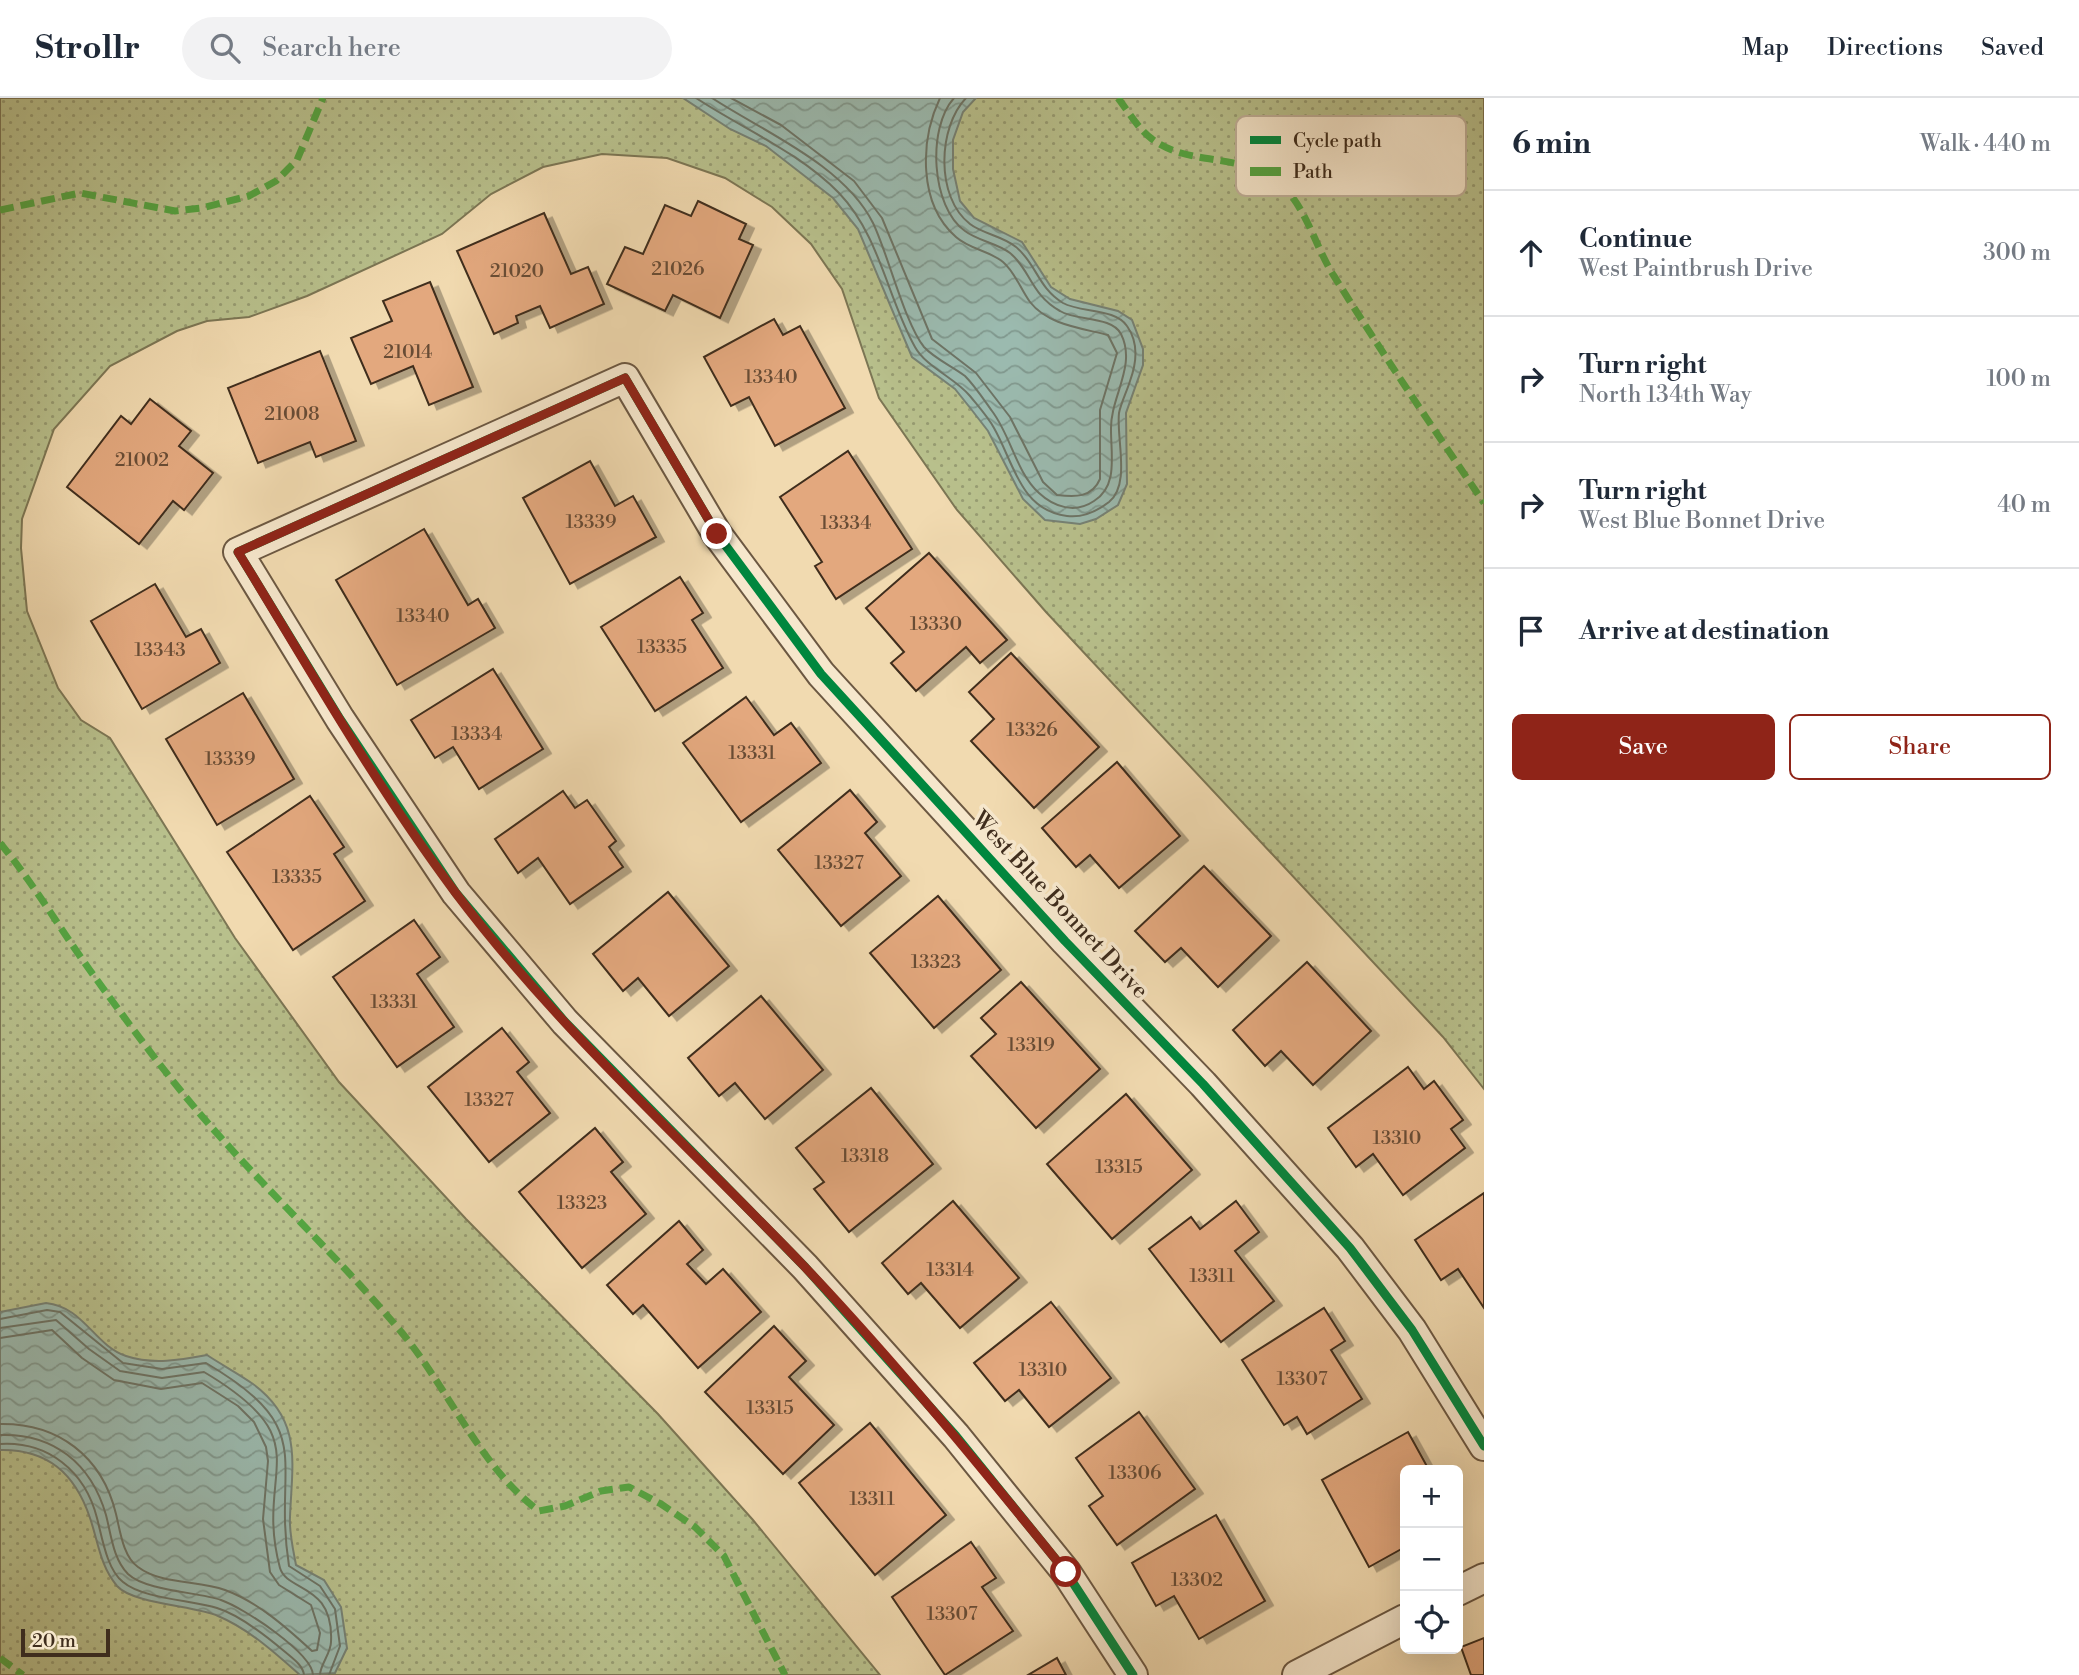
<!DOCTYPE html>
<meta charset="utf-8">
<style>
body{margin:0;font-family:"Libre Bodoni",serif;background:#f2f2f3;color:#1f2937}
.controls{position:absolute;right:21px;bottom:21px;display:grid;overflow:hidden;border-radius:10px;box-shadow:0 7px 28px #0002}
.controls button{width:63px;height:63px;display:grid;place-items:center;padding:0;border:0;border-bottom:2px solid #e0e1e3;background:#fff;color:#1f2937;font:35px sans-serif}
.scale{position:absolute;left:21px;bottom:18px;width:89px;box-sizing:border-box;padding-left:7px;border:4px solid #3f2d1d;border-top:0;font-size:19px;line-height:24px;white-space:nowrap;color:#3f2d1d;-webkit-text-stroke:5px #f6e7cc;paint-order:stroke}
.stop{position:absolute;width:21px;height:21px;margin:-16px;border:5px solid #8f2418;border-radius:50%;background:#fff}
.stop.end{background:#8f2418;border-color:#fff;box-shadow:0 2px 7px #0008}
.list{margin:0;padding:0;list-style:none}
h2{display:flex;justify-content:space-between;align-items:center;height:91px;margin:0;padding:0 28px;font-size:30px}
h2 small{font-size:23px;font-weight:400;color:#747a83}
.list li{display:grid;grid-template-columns:46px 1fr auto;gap:21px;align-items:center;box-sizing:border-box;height:126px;padding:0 28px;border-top:2px solid #e0e1e3}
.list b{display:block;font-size:26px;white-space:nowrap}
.list p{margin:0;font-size:23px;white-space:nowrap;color:#747a83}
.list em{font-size:23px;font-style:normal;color:#747a83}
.actions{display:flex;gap:14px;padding:21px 28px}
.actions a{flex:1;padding:16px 0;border:2px solid #8f2418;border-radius:10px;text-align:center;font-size:24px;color:#8f2418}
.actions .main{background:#8f2418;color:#fff}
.icon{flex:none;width:38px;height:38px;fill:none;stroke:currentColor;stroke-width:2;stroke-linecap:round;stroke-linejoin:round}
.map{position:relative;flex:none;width:1484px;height:1577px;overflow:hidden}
header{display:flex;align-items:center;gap:42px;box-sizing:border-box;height:98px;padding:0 35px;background:#fff;border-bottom:2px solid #e0e1e3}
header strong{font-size:33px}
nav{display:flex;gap:38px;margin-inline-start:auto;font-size:24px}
.search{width:490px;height:63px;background:#f2f2f3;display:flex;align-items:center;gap:18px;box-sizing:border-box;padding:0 24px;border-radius:38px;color:#747a83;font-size:26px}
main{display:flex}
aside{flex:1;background:#fff}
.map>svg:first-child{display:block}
.grass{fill:url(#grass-dots);stroke:#7c7654;stroke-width:2}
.water{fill:url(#water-waves);stroke:#768275;stroke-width:2}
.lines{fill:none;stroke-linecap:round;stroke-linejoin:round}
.shore{stroke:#6d7466;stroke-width:2}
.building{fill:#e3a87e;stroke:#3f2d1d;stroke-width:2;filter:url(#shadow)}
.minor-casing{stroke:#6c5842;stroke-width:32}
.minor{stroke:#f6e7cc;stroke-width:28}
.quiet{stroke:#54a441;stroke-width:7;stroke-dasharray:14 7;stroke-linecap:butt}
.cycleway-casing{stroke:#f6e7cc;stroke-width:13}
.cycleway{stroke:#00873e;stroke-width:9}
.route{stroke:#8f2418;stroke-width:9}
.labels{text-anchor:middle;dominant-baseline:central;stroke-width:7;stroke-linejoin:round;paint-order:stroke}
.number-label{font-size:19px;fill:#684c35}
.street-label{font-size:23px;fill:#3f2d1d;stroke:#f6e7cc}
.key{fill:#f6e7cc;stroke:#bfaf98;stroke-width:2}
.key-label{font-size:19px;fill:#3f2d1d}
</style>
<header>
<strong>Strollr</strong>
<div class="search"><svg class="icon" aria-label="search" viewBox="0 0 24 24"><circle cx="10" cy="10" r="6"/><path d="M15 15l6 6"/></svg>Search here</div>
<nav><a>Map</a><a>Directions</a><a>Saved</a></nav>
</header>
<main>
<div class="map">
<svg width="1484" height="1577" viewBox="0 0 1484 1577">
<defs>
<pattern id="grass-dots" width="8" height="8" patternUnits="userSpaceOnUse" patternTransform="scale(1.75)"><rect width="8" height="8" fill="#b8c08c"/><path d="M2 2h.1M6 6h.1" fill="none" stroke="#979c72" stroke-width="1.8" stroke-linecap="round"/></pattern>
<pattern id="water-waves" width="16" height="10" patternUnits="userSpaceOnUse" patternTransform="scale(1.75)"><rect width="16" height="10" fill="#9bbaaf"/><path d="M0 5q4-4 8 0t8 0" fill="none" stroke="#80988e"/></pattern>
<filter id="shadow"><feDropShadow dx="8" dy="4.5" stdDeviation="0" flood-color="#0004"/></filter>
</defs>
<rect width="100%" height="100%" fill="#f1dab0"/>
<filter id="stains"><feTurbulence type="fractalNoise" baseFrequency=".00286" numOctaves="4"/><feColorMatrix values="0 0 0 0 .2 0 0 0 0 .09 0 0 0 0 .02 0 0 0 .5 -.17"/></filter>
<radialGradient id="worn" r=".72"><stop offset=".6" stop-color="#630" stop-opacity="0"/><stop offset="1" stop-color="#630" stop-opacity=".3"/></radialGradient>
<!-- grass -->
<polygon class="grass" points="0,0 1484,0 1484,991 1443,939 1046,514 957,412 879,300 842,191 811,146 772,109 725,80 667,60 602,56 543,69 491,96 442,136 307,198 249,219 207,223 177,233 110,268 54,331 22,421 21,450 27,513 58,590 81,622 110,640 235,840 339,984 466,1121 658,1316 753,1422 880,1577 0,1577"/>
<!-- water -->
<g class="water">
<polygon points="683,0 976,0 963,14 953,42 953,71 960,103 974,120 1022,144 1051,189 1070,201 1118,213 1132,222 1143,251 1143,267 1126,315 1127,386 1118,407 1096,421 1080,426 1045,422 1023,401 988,333 971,311 955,291 912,259 858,131 833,100 766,48 730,31"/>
<path d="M 46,1205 C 84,1209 94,1247 126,1258 C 153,1267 180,1262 207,1257 C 222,1267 239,1276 253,1286 C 303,1323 292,1365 290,1419 C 289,1434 293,1451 296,1467 L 324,1482 L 341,1509 L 347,1550 L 335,1575 L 300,1577 C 275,1555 249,1531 218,1518 C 196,1508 133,1506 117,1488 C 100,1468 98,1443 90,1420 C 75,1375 47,1351 0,1352 L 0,1214 Z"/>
</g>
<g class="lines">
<!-- shore -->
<g class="shore">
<path d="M 696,0 C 743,31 799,54 839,95 C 880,138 887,199 915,249 C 926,269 955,280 970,298 C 978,308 988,319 994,330 C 1014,365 1020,412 1067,418 C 1083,420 1096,414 1109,404 C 1131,386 1116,340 1119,315 C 1121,305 1127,293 1130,283 C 1137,264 1139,245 1127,228 C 1115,210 1081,215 1063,205 C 1038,190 1036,165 1016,149 C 1003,138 983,136 970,126 C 935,99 938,29 966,0"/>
<path d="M 712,0 C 764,34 844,67 873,125 C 888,156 905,226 924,249 C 935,261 952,268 965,278 C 975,288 984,302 992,313 C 1011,338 1016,374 1039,395 C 1054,409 1075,416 1094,403 C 1118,388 1111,358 1111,332 C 1110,299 1137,268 1121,236 C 1112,218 1076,223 1060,213 C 1031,197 1030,171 1010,155 C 997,145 978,143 965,133 C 931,109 927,30 954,0"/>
<path d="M 731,0 L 781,27 L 854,83 L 882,120 L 932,241 L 976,275 L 1010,319 L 1043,384 L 1057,397 C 1075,399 1092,400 1100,381 L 1100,312 L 1117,255 L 1108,237 C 1081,230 1048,227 1030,204 C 1021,192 1015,174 1003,164 C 990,153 969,151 956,139 C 918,106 920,42 940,0"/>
<path d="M 0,1221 L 47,1212 L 60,1214 L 123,1265 L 162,1271 L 206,1265 C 321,1333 272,1360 289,1468 L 320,1488 L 335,1511 L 340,1548 L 329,1577"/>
<path d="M 0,1230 L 56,1222 L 89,1251 L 120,1273 L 162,1280 L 204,1274 C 324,1345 253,1370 280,1470 C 287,1494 334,1485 331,1544 C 331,1555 320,1567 320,1577"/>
<path d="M 0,1240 L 52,1232 L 82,1260 L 114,1282 L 161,1291 L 202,1285 L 238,1308 L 254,1324 L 266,1349 L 268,1363 L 263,1421 L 270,1474 L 279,1487 L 311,1507 L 320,1535 L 317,1552 L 312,1553 C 287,1530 258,1504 225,1492 C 198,1482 162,1487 138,1469 C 123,1459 120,1432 116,1416 C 102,1358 58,1325 0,1326"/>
<path d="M 0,1337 C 53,1335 91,1365 106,1417 C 111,1436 113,1461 128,1476 C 146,1493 198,1494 221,1502 C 244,1510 312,1555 313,1577"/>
<path d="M 0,1346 C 48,1343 85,1373 97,1420 C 102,1439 107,1472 123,1484 C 143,1501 192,1502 217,1510 C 240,1517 265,1537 284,1553 C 292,1560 303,1567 304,1577"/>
</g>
</g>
<!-- building -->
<g class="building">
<polygon points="698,103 746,126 739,141 753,147 720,220 673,197 665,213 607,186 625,149 643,156 665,107 691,118"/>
<polygon points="544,115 571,176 588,169 604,206 550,230 540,208 516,218 518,225 494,236 457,153"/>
<polygon points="430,184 473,289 429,307 413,268 371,286 351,240 392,223 383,203"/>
<polygon points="774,221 783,237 800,228 845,310 775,348 749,299 731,308 704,259"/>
<polygon points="320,253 356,343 316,359 310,344 258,365 228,290"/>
<polygon points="150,301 191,333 179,348 213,375 184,412 173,403 139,446 67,389 121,318 131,326"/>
<polygon points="848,353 912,451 836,501 815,468 822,464 780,399"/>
<polygon points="590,363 615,408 633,398 656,439 570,486 523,400"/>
<polygon points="424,431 468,507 478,501 495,530 397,587 336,482"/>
<polygon points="929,455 1007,542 980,565 966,549 916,593 891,565 904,554 866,510"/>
<polygon points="680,479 703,515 692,522 723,570 655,613 601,529"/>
<polygon points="155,486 186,539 201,531 220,565 142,611 91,523"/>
<polygon points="1011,555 1099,649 1034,710 971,643 994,621 969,594"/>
<polygon points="493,571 543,651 479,691 453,649 435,660 411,622"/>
<polygon points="243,595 294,681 217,727 166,641"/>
<polygon points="746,599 774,637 791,625 821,665 741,724 683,645"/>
<polygon points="1117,664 1180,738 1119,790 1090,757 1076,769 1042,730"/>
<polygon points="850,692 877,724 865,735 901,778 841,828 778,752"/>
<polygon points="563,693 575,710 587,702 616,743 609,749 623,769 570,806 538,760 518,775 495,741"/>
<polygon points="310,698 344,749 334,756 365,803 293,852 227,754"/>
<polygon points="1204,768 1271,838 1218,889 1181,850 1165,864 1135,833"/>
<polygon points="668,794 729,868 669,918 638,880 623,893 593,856"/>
<polygon points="938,798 1001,872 934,930 870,855"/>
<polygon points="414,822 440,859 417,876 454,929 397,969 333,879"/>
<polygon points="1307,864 1371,933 1313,987 1281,953 1265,968 1233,932"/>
<polygon points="1021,884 1100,971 1036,1030 971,958 996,936 981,920"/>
<polygon points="761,898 823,972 765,1021 735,985 719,998 688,960"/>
<polygon points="502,930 529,964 517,974 550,1015 489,1064 428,989"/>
<polygon points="1408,969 1424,991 1434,983 1463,1022 1451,1031 1465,1050 1403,1097 1373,1056 1356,1069 1328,1030"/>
<polygon points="871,990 933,1066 849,1134 814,1091 824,1084 796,1050"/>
<polygon points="1126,996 1192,1072 1112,1141 1047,1066"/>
<polygon points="595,1030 623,1064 611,1074 646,1116 582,1170 519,1094"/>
<polygon points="1484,1095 1484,1210 1458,1171 1441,1182 1415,1142"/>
<polygon points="953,1103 1019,1180 960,1230 921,1185 908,1196 882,1165"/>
<polygon points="1236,1103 1259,1134 1235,1153 1274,1203 1221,1244 1149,1151 1191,1119 1200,1131"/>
<polygon points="679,1123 703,1152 687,1166 706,1186 723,1171 761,1214 698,1270 643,1207 633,1216 607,1187"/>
<polygon points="1051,1204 1111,1280 1049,1329 1019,1292 1005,1303 974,1265"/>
<polygon points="1324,1210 1345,1243 1331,1252 1362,1301 1307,1336 1297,1319 1284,1327 1242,1262"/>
<polygon points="774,1228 806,1263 789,1279 834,1327 783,1376 705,1294"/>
<polygon points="1139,1314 1195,1391 1117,1447 1089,1408 1103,1398 1076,1360"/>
<polygon points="870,1325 946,1417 875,1477 799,1385"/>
<polygon points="1408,1334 1429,1372 1405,1372 1405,1449 1369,1469 1322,1382"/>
<polygon points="1216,1417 1265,1503 1199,1541 1174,1498 1156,1508 1132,1465"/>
<polygon points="971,1444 996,1480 982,1489 1013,1533 945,1577 892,1499"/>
<polygon points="1484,1540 1484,1577 1471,1577 1461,1549"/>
<polygon points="1057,1560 1066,1577 1028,1577"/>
</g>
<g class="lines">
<!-- minor casing -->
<g class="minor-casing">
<g id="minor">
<polyline points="1458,1493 1484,1480"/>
<polyline points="1133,1577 1066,1474 956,1338 805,1169 565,924 456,795 340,621 238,454 625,280 717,436 821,576 1065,843 1203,986 1350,1150 1412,1232 1484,1348"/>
<polyline points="1297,1577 1405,1521"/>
</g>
</g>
<!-- minor -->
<use href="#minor" class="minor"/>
<!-- quiet -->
<g class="quiet">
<path d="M 1118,0 C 1128,13 1139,32 1152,41 C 1192,71 1248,52 1285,90 C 1308,115 1316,150 1334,178 C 1382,255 1433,330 1484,405"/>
<polyline points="0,112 80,95 175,113 202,110 249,98 276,83 297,62 323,0"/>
<path d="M 0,745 C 33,785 59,829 89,871 C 123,918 158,966 195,1010 C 259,1086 333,1153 397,1229 C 446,1285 479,1369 539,1413 L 565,1408 L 601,1393 L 629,1389 L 661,1406 L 695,1429 L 724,1458 L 785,1577"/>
<polyline points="0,1560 23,1577"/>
</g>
<!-- cycleway casing -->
<g class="cycleway-casing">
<polyline id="cycleway" points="1133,1577 1066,1474 956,1338 805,1169 565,924 456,795 340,621 238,454 625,280 717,436 821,576 1065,843 1203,986 1350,1150 1412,1232 1484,1348"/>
</g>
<!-- cycleway -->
<use href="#cycleway" class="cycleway"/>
</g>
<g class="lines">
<!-- route -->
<path class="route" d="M 717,436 L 625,280 L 238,454 C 308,568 375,687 455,794 C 557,930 686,1045 803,1167 C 896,1265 981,1369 1066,1474"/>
</g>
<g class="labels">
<!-- number labels -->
<g class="number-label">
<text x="678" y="171">21026</text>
<text x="517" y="173">21020</text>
<text x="408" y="254">21014</text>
<text x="771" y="279">13340</text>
<text x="292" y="316">21008</text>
<text x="142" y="362">21002</text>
<text x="591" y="424">13339</text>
<text x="846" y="425">13334</text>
<text x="423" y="518">13340</text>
<text x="936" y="526">13330</text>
<text x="662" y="549">13335</text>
<text x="160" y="552">13343</text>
<text x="1032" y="632">13326</text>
<text x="477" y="636">13334</text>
<text x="752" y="655">13331</text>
<text x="230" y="661">13339</text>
<text x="839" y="765">13327</text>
<text x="297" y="779">13335</text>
<text x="936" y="864">13323</text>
<text x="394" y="904">13331</text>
<text x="1031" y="947">13319</text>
<text x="489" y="1002">13327</text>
<text x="1397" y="1040">13310</text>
<text x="865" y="1058">13318</text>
<text x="1119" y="1069">13315</text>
<text x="582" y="1105">13323</text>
<text x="950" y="1172">13314</text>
<text x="1212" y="1178">13311</text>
<text x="1043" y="1272">13310</text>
<text x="1302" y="1281">13307</text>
<text x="770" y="1310">13315</text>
<text x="1135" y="1375">13306</text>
<text x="872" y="1401">13311</text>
<text x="1197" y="1482">13302</text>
<text x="952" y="1516">13307</text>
</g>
<!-- street labels -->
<g class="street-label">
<text transform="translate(1060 807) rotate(47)">West Blue Bonnet Drive</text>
</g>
</g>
<!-- legend -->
<rect x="1236" y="18" width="230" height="80" rx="10" class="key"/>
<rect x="1250" y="38" width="31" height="8" fill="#00873e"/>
<rect x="1250" y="69" width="31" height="9" fill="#54a441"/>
<g class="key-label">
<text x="1293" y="49">Cycle path</text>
<text x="1293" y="80">Path</text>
</g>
<rect width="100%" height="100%" filter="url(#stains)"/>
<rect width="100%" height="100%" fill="url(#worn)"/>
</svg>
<div class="controls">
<button>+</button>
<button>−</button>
<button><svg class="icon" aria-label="locate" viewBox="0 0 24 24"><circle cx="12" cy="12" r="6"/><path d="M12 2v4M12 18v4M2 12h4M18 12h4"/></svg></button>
</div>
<div class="scale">20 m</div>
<div class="stop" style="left:1066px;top:1474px"></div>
<div class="stop end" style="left:717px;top:436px"></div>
</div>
<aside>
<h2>6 min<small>Walk · 440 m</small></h2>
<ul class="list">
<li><svg class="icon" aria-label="ahead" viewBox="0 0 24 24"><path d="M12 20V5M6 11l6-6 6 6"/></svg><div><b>Continue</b><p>West Paintbrush Drive</p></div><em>300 m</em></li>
<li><svg class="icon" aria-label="right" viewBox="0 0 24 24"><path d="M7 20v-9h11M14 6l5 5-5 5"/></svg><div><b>Turn right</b><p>North 134th Way</p></div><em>100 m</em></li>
<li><svg class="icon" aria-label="right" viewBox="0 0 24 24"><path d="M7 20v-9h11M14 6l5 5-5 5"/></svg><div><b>Turn right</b><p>West Blue Bonnet Drive</p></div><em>40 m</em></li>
<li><svg class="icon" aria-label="arrive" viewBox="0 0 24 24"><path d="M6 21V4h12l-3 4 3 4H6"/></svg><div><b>Arrive at destination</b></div></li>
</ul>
<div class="actions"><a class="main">Save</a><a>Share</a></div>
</aside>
</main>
